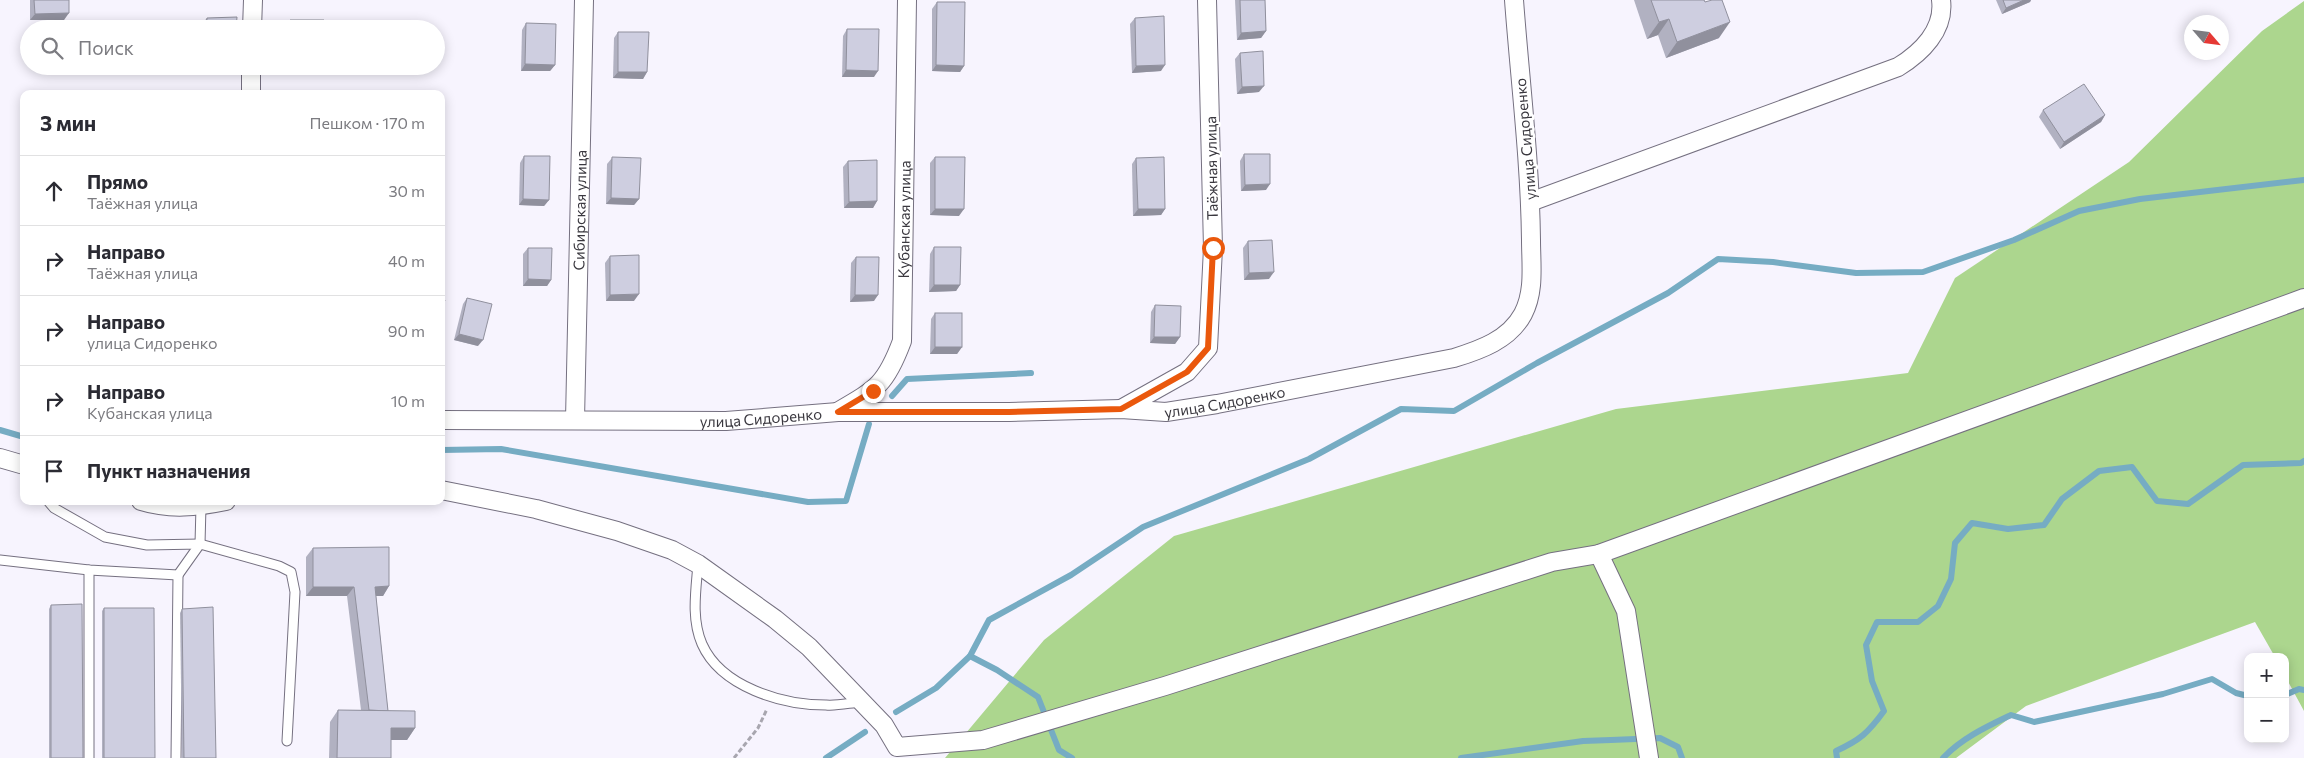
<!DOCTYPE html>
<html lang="ru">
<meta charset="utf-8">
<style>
body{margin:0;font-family:Commissioner,sans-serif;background:#f2f2f3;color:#2b2b33}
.controls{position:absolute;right:15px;bottom:15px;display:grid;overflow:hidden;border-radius:10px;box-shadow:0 2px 12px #0003}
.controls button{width:45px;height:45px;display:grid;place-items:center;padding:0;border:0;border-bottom:1px solid #e1e1e2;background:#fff;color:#2b2b33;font:25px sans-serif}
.compass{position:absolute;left:2184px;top:15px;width:45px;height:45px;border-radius:50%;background:#fff;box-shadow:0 2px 12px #0003;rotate:118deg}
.stop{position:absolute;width:15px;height:15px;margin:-11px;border:4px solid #ea580c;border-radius:50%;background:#fff}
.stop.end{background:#ea580c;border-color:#fff;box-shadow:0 1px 5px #0008}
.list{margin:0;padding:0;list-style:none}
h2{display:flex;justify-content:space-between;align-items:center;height:65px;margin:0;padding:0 20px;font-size:21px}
h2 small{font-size:16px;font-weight:400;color:#7c7c81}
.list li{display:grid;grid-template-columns:32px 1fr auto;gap:15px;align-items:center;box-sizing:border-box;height:70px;padding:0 20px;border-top:1px solid #e1e1e2}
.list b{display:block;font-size:19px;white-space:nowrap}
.list p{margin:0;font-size:16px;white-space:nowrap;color:#7c7c81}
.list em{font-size:16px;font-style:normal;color:#7c7c81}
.icon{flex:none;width:28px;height:28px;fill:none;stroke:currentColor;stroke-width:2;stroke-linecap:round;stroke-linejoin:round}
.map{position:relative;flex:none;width:2304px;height:758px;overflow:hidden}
.search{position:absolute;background:#fff;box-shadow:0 2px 12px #0003;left:20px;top:20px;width:425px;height:55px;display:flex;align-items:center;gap:12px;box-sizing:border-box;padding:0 18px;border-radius:28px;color:#7c7c81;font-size:19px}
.panel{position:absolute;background:#fff;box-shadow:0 2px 12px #0003;left:20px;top:90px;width:425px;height:415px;border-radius:10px}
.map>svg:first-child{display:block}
.green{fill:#acd68e}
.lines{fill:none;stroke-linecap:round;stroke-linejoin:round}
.stream{stroke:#76acc3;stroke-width:6}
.service-casing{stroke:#757080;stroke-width:11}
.minor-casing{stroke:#757080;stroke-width:20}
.path{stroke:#a8a6af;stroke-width:3;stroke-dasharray:5 2.5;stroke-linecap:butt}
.service{stroke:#fff;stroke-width:9}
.minor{stroke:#fff;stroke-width:18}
.wall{fill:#b1b1c1}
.shaded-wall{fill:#90909d}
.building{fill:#cecee0;stroke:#90909d}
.route{stroke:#ea580c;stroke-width:6}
.labels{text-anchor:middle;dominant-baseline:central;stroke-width:5;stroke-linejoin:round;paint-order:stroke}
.street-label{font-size:15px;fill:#3a383f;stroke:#fff}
</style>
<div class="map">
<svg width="2304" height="758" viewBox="0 0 2304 758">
<rect width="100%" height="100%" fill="#f7f4fe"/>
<!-- green -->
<polygon class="green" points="2304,1 2304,711 2285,676 2285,657 2275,657 2255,622 2026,706 1956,758 945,758 1044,640 1174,536 1616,409 1908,373 1955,278 2129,162 2262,31"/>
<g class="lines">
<!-- stream -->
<g class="stream">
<polyline points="892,396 907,379 1031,373"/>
<polyline points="0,430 24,437"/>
<polyline points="441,450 501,449 808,502 846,501 869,424"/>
<polyline points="970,656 997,670 1038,697 1059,750 1072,758"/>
<polyline points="2285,695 2299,689 2304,690"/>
<polyline points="896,712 936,688 970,656 989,620 1071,575 1143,527 1309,459 1401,409 1454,411 1537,363 1668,293 1718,259 1773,262 1856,273 1923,272 2014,240 2079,211 2140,199 2304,180"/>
<polyline points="826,758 865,732"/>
<polyline points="1461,758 1583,741 1611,740 1660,738 1678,747 1682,758"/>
<path d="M 1837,758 L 1836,751 C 1860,740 1868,733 1884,711 L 1872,681 L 1866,645 L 1877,622 L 1918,622 L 1938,606 L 1951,579 L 1955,543 L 1972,523 L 2008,529 L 2044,525 L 2062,499 L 2099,471 L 2132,467 L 2157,501 L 2188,504 L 2243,465 L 2301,463 L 2304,461"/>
<path d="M 1943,758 C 1962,738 1986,727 2011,715 L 2034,722 L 2163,694 L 2212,679 L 2236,693 L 2248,696"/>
</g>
<!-- service casing -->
<g class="service-casing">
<g id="service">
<polyline points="48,501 54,508 105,537 147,545 200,544 279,566 291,572 295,592 287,741"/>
<polyline points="0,560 89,570 178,575 200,544 201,506"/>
<path d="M 698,564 C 696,590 691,619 702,644 C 721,687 782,705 826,705 C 837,706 849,703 860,702"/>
<polyline points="89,570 89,758"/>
<polyline points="176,758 178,575"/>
</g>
</g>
<!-- minor casing -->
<g class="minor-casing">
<g id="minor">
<polyline points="252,29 253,0"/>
<polyline points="251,94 251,66"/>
<path d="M 1530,202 L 1898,67 C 1921,53 1945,30 1941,0"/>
<polyline points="1121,409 1187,372 1208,348 1213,248 1207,0"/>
<path id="s1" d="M 839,411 C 877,389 886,384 902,341 L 907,0"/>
<path id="s2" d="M 441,420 L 726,421 L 838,412 L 1009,412 L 1121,409 L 1166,412 L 1217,404 L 1454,358 C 1480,350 1509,340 1523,314 C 1535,291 1531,265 1531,240 C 1530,160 1520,80 1514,0"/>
<path id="s3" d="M 575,420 L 584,0"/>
<polyline points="0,458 24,465"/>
<polyline points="441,490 536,509 617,531 672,550 698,564 775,619 809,647 884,725 897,747 983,740 1165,686 1552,562 1599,554 2304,298"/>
<path d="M 141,501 C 170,510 197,507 226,501"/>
<polyline points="1599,554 1626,611 1649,758"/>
</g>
</g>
<!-- path -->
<polyline class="path" points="734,758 758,728 767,709"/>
<!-- service -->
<use href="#service" class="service"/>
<!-- minor -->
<use href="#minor" class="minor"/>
</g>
<!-- wall -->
<g class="wall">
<polygon points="30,0 69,0 64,20 30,20"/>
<polygon points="1235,0 1265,0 1266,31 1261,38 1237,40"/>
<polygon points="1634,0 1704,0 1719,38 1666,58 1658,35 1647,39"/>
<polygon points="1996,0 2031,0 2030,2 2002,14"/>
<polygon points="937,2 964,66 960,72 932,71 932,9"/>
<polygon points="207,18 236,29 202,29 202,24"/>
<polygon points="1135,18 1161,71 1132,73 1130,24"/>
<polygon points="290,20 323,29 285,29 285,27"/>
<polygon points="526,23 555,65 550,71 521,71 522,30"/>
<polygon points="847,29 874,77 842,77 843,36"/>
<polygon points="618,32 647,72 643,79 613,78 614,38"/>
<polygon points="1240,53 1259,92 1237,94 1235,59"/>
<polygon points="284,66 323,66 318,72 284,73"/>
<polygon points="2043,110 2105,115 2101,122 2060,149 2039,117"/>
<polygon points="1244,154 1266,190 1241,191 1240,161"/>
<polygon points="524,156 549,200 544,206 519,205 520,163"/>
<polygon points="935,157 959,216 930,215 930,163"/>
<polygon points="612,158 639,199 634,205 606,204 607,164"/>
<polygon points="1136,158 1165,209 1161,215 1133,216 1132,164"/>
<polygon points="848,161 877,201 873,208 844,208 843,167"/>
<polygon points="1248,241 1269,279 1244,280 1243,248"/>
<polygon points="934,247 960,285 956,291 929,292 930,254"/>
<polygon points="528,248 551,280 547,286 523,286 523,254"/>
<polygon points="610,256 634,301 606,301 605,263"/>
<polygon points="856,257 874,301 850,302 851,263"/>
<polygon points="467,298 478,346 454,340 463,304"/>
<polygon points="1155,305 1180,337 1175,344 1150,343 1151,312"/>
<polygon points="935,313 962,347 957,354 930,354 931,319"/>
<polygon points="313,548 389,586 383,596 376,596 388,711 415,728 407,740 391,740 391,758 329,758 330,722 338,710 361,710 347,596 306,596 306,557"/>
<polygon points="51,605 83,758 49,758 49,609"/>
<polygon points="104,608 155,758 102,758 102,611"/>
<polygon points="182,609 216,758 182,758 180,613"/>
</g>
<!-- shaded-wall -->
<g class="shaded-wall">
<polygon points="2024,0 2031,0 2030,2 2002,14 2006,8"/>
<polygon points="69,13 64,20 30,20 35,14"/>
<polygon points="1669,19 1658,35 1647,39 1659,22"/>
<polygon points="1730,22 1719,38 1666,58 1677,42"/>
<polygon points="1266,31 1261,38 1237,40 1241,33"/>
<polygon points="525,64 555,65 550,71 521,71"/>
<polygon points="936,65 964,66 960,72 932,71"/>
<polygon points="1165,65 1161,71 1132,73 1136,66"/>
<polygon points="289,66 323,66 318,72 284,73"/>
<polygon points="846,70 878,71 874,77 842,77"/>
<polygon points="618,72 647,72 643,79 613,78"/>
<polygon points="1264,86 1259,92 1237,94 1242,87"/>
<polygon points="2105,115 2101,122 2060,149 2064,142"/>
<polygon points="1270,184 1266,190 1241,191 1245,185"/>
<polygon points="611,198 639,199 634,205 606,204"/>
<polygon points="523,199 549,200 544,206 519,205"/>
<polygon points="877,201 873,208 844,208 849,202"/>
<polygon points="935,209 964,209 959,216 930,215"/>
<polygon points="1138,209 1165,209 1161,215 1133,216"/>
<polygon points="1274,272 1269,279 1244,280 1249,273"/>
<polygon points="528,279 551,280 547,286 523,286"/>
<polygon points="934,285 960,285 956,291 929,292"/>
<polygon points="639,294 634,301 606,301 610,295"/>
<polygon points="855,295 878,295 874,301 850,302"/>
<polygon points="459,334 483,340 478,346 454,340"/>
<polygon points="1154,337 1180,337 1175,344 1150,343"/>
<polygon points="935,347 962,347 957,354 930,354"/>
<polygon points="389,586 383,596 369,596 375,587"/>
<polygon points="313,587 354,587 347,596 306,596"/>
<polygon points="391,728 415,728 407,740 383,740"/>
</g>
<!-- building -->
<g class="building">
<polygon points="34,0 69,0 69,13 35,14"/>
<polygon points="1240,0 1265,0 1266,31 1241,33"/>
<polygon points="1651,0 1704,0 1705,2 1712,0 1722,0 1730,22 1677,42 1669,19 1659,22"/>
<polygon points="2003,0 2024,0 2006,8"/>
<polygon points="937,2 965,2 964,66 936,65"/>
<polygon points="1164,16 1165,65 1136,66 1135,18"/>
<polygon points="237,17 236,29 206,29 207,18"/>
<polygon points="290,20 324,20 323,29 290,29"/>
<polygon points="526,23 556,24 555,65 525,64"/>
<polygon points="847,29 879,29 878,71 846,70"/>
<polygon points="618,32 649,32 647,72 618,72"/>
<polygon points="1263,51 1264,86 1242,87 1240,53"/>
<polygon points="2084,84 2105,115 2064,142 2043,110"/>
<polygon points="1244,154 1270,154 1270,184 1245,185"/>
<polygon points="524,156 550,156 549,200 523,199"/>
<polygon points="612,157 641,158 639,199 611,198"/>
<polygon points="935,157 965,157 964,209 935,209"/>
<polygon points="1164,157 1165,209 1138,209 1136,158"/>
<polygon points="877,160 877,201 849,202 848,161"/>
<polygon points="1272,240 1274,272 1249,273 1248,241"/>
<polygon points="934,247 961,247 960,285 934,285"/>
<polygon points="528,248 552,248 551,280 528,279"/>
<polygon points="639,255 639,294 610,295 610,256"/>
<polygon points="856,257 879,257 878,295 855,295"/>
<polygon points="441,298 445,300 441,310"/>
<polygon points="467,298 492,304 483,340 459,334"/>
<polygon points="1155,305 1181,306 1180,337 1154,337"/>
<rect x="935" y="313" width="27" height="34"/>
<polygon points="389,547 389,586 375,587 388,711 369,710 354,587 313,587 313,548"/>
<polygon points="82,604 83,758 51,758 51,605"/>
<polygon points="213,607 216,758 184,758 182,609"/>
<polygon points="104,608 154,608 155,758 104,758"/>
<polygon points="338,710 415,711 415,728 391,728 391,758 337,758"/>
</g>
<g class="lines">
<!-- route -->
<polyline class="route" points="873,391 838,412 1009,412 1121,409 1187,372 1208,348 1213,248"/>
</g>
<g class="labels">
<!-- street labels -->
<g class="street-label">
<text transform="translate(1525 139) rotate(-95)">улица Сидоренко</text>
<text transform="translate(1211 168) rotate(-91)">Таёжная улица</text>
<text stroke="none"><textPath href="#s3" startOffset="210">Сибирская улица</textPath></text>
<text stroke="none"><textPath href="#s1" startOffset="219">Кубанская улица</textPath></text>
<text stroke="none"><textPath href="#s2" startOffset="785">улица Сидоренко</textPath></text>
<text stroke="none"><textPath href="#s2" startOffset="320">улица Сидоренко</textPath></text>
</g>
</g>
</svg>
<div class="controls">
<button>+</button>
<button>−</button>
</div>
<svg class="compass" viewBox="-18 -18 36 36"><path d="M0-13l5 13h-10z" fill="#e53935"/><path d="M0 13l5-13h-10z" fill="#7c7c81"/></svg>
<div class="stop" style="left:1213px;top:248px"></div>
<div class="stop end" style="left:873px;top:391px"></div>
<div class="search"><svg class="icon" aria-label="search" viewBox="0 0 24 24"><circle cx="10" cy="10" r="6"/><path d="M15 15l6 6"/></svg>Поиск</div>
<section class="panel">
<h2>3 мин<small>Пешком · 170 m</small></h2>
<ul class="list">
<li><svg class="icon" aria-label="ahead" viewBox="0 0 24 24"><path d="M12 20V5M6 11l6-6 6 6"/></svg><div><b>Прямо</b><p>Таёжная улица</p></div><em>30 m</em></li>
<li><svg class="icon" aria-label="right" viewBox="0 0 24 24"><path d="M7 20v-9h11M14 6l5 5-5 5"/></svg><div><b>Направо</b><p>Таёжная улица</p></div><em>40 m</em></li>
<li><svg class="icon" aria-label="right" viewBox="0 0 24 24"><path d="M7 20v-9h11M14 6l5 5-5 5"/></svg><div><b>Направо</b><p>улица Сидоренко</p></div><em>90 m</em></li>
<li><svg class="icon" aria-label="right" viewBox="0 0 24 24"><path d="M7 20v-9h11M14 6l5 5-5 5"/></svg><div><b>Направо</b><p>Кубанская улица</p></div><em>10 m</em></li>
<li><svg class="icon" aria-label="arrive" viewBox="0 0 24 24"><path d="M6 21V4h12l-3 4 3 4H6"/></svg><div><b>Пункт назначения</b></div></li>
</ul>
</section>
</div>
